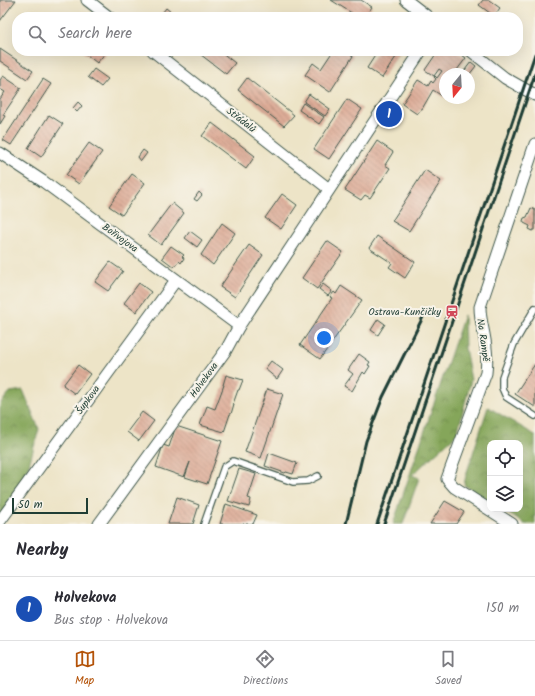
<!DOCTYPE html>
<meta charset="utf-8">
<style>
body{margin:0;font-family:Kalam,sans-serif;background:#f7f7f7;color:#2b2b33}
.controls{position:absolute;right:12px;bottom:12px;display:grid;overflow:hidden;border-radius:8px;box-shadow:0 4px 16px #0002}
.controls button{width:36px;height:36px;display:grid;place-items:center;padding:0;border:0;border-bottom:1px solid #e1e1e2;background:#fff;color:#2b2b33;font:20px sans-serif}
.compass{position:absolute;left:439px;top:68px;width:36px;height:36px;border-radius:50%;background:#fff;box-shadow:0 4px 16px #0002;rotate:198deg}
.scale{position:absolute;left:12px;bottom:10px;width:76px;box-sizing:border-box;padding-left:4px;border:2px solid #1f3d34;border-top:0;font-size:11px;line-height:14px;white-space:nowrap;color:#1f3d34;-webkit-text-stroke:3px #f7f3e8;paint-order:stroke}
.you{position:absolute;left:324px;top:338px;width:14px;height:14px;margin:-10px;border:3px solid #fff;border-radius:50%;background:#1a73e8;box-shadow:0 0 0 6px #1a73e833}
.badge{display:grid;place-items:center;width:26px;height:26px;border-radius:50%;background:#b45309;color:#fff;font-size:13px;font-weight:700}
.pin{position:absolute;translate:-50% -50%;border:2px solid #fff;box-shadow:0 1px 4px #0006}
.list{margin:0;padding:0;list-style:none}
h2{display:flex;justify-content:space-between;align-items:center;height:52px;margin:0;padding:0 16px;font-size:17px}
h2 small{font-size:13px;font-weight:400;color:#7c7c81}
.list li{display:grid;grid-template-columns:26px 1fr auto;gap:12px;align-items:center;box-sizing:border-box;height:64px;padding:0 16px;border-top:1px solid #e1e1e2}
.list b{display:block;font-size:15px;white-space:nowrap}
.list p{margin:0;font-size:13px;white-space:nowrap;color:#7c7c81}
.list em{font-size:13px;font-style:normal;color:#7c7c81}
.icon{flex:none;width:22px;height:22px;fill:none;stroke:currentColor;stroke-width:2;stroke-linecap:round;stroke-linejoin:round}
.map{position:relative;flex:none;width:535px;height:524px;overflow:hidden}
.search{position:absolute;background:#fff;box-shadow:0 4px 16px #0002;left:12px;right:12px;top:12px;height:44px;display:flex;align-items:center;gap:10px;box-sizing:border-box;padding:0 14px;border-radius:16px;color:#7c7c81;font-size:15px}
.sheet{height:116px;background:#fff}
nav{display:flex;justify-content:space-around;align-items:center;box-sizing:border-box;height:56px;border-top:1px solid #e1e1e2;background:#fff;font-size:11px;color:#7c7c81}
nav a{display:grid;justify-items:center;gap:2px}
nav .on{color:#b45309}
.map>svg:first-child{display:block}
.forest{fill:url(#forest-crowns);stroke:#527247}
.building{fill:url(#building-back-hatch)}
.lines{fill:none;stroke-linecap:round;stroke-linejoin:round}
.service-casing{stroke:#3e564a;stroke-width:8}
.minor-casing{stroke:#3e564a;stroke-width:13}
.service{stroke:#fff;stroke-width:5.5}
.minor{stroke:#fff;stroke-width:11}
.rail{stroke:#1f3d34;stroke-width:3}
.labels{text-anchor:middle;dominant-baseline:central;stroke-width:4;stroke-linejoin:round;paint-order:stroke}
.street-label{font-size:10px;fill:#1f3d34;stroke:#f7f3e8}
.poi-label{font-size:10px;fill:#1f3d34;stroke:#f7f3e8;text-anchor:end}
</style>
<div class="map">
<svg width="535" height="524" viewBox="0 0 535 524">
<defs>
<pattern id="forest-crowns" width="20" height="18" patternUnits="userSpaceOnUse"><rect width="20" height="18" fill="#85a65a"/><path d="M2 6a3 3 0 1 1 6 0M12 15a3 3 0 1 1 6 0" fill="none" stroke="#6c884b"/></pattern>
<pattern id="building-back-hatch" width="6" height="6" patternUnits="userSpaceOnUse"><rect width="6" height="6" fill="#ddac97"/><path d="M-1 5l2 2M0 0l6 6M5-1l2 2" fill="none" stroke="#b38d7c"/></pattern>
</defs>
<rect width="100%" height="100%" fill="#f7f3e8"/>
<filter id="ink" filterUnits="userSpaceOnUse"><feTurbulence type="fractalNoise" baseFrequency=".025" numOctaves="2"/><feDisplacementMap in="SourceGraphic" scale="8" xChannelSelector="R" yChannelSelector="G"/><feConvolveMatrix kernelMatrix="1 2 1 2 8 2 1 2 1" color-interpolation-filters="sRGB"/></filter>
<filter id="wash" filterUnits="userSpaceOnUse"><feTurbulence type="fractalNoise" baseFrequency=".012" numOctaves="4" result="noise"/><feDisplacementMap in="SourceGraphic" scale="16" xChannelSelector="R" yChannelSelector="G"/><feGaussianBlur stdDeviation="0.9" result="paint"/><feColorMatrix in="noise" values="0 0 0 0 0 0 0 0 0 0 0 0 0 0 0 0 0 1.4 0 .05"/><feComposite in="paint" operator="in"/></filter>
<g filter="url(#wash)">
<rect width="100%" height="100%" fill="#ede4c7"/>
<!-- forest -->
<g class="forest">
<polygon points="464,315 465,348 471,380 457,434 412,475 419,478 403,524 393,524"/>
<polygon points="23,390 39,429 21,493 0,516 0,404 10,392"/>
<polygon points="488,407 535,435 535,524 525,524 501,509 520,509 520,443 490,443 490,502 464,485 466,475"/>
</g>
<g id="blocks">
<!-- building -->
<g class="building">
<polygon points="0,0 16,0 0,21"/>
<polygon points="331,0 361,0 372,7 365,17 358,17"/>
<polygon points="483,0 489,0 500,8 494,16 479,5"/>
<polygon points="166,8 177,17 159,17"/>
<polygon points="0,49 33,71 27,79 0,61"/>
<polygon points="82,51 107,51 97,63"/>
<polygon points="196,51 220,51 235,63 226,74"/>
<polygon points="333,51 346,51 353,56 330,92 305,75 313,63 321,69"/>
<polygon points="378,51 400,51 382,78 367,68"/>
<polygon points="438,51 457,51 466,58 454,74 445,74 445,98 433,90 422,109 421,109 417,114 402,104 418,80 428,86 431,81 433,83 436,79 434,77 435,76 437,78 442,71 439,69 434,76 425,70"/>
<polygon points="471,62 476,66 469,75 469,74 462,74"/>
<polygon points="94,69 108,79 101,87 88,77"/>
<polygon points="3,76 21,88 3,115 5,116 0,124 0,99 5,92 0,89 0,80"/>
<polygon points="247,78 294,115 284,126 238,90"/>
<polygon points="43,79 51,84 11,145 3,140"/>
<polygon points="309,94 330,109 325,116 304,102"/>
<polygon points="347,99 362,109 329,159 314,149"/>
<polygon points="78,102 82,106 77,112 73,108"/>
<polygon points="303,103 324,117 319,124 299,110"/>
<polygon points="49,115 63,124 41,157 28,148"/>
<polygon points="212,123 255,156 246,169 202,136"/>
<polygon points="377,141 393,152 385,165 390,168 370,198 365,195 361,200 345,190"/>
<polygon points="89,143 102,152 79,184 66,175"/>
<polygon points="143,150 147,153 141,161 138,157"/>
<polygon points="425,170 441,181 409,231 392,221"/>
<polygon points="132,174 145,183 122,215 109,206"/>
<polygon points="199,192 202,195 197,201 194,199"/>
<polygon points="282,194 297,205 281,229 265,218"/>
<polygon points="172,203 184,213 161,245 148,235"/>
<polygon points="531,208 535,210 535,230 533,230 533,231 529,229 530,226 524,223 523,221 524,218 527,217"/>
<polygon points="222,223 235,233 213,265 201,255"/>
<polygon points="190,231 202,240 197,247 185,238"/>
<polygon points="377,236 415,262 405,278 389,267 392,263 369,248"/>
<polygon points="327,241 343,252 317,289 302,278"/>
<polygon points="249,245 263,255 235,297 220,287"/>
<polygon points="171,246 184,255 182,257 184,258 181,263 179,261 174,267 162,258"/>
<polygon points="110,262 123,271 108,291 95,282"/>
<polygon points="139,283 151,292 136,312 124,303"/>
<polygon points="323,284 332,291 328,296 319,289"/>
<polygon points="341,286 362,300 320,359 300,345 332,298 330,297 334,292 336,294"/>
<polygon points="378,319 385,324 378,335 371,330"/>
<polygon points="359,354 370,362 368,365 370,366 365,374 363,372 352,391 344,386 353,374 348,370"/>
<polygon points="271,361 283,370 277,379 265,369"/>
<polygon points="535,364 535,407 515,394"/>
<polygon points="78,365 90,374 75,394 63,385"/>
<polygon points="226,375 243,380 239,390 238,390 233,404 234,404 231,414 230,414 224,432 200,425 207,406 215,409 224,385 223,385"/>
<polygon points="267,389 283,394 261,458 245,452"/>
<polygon points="142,412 154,421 139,441 127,432"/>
<polygon points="176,426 222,441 207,484 185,477 190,462 184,477 156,467 163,445 169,447"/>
<polygon points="269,453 297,463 293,474 286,472 285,473 265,466"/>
<polygon points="239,469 256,474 248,498 251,499 249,507 228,501"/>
<polygon points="177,497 199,505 193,524 168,524"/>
<polygon points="445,501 464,512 456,524 430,524"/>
<polygon points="226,504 257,515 253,524 220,524"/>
</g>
</g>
</g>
<g filter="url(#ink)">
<use href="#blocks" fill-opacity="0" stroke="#3e564a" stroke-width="1"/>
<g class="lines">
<!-- service casing -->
<g class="service-casing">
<g id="service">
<polyline points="535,308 514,344 502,377 502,388 506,397 535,416"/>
<polyline points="204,524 224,467 233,461 293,482 308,481 318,476"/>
</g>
</g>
<!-- minor casing -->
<g class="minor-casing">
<g id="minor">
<polyline points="87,0 109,17"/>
<polyline points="406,0 428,17"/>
<polyline points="153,51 329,189"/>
<polyline points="471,51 505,78 535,95"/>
<polyline points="0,153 44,182 239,326"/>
<polyline points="0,521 176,280"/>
<polyline points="99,524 226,350 239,326 421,51"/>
<path d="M 512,524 L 454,487 L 447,479 L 486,373 C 487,364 487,356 486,348 C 485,334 480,321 480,307 L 535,144"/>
</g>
</g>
<!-- service -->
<use href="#service" class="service"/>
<!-- minor -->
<use href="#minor" class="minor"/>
<!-- rail -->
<g class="rail">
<polyline points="346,524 366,441 383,397 423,317"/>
<polyline points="377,524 535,54"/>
<polyline points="384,524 535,74"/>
</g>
</g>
</g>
<!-- icons -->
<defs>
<g id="station-bare" transform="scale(1.08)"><path d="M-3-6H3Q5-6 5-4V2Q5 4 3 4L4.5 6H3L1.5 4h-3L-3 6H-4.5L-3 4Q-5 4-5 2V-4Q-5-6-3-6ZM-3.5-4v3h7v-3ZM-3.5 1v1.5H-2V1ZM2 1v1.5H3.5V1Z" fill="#d1495b" stroke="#f7f3e8" stroke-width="2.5" paint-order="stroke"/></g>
</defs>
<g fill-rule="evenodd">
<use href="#station-bare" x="452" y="312"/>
</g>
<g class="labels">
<!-- street labels -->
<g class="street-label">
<text transform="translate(241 120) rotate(38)">Střádalů</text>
<text transform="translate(120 238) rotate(36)">Bořivojova</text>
<text transform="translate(483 340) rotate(82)">Na Rampě</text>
<text transform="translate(204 380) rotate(-54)">Holvekova</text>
<text transform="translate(88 400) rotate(-54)">Šupkova</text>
</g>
<!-- poi labels -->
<g class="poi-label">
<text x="441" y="312">Ostrava-Kunčičky</text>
</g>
</g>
</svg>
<div class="controls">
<button><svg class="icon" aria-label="locate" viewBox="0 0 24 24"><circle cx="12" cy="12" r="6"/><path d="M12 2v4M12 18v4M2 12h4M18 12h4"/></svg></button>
<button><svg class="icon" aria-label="layers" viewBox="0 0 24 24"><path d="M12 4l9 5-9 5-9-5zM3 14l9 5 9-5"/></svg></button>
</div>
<svg class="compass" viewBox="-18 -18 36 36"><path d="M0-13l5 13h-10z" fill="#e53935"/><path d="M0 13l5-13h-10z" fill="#7c7c81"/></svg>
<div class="scale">50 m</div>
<div class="you"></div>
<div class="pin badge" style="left:389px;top:114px;background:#1a4fb4">1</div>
<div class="search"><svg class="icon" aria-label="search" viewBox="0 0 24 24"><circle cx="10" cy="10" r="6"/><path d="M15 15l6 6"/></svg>Search here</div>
</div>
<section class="sheet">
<h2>Nearby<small></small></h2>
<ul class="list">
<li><span class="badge" style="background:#1a4fb4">1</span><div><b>Holvekova</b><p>Bus stop · Holvekova</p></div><em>150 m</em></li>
</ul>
</section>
<nav>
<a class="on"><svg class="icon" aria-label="map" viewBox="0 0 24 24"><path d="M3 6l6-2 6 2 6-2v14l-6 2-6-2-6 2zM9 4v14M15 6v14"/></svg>Map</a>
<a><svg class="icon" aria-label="directions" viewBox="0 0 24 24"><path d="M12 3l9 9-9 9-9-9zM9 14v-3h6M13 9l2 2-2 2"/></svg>Directions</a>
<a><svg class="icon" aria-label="saved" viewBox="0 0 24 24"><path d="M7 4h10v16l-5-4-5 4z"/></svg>Saved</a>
</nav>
